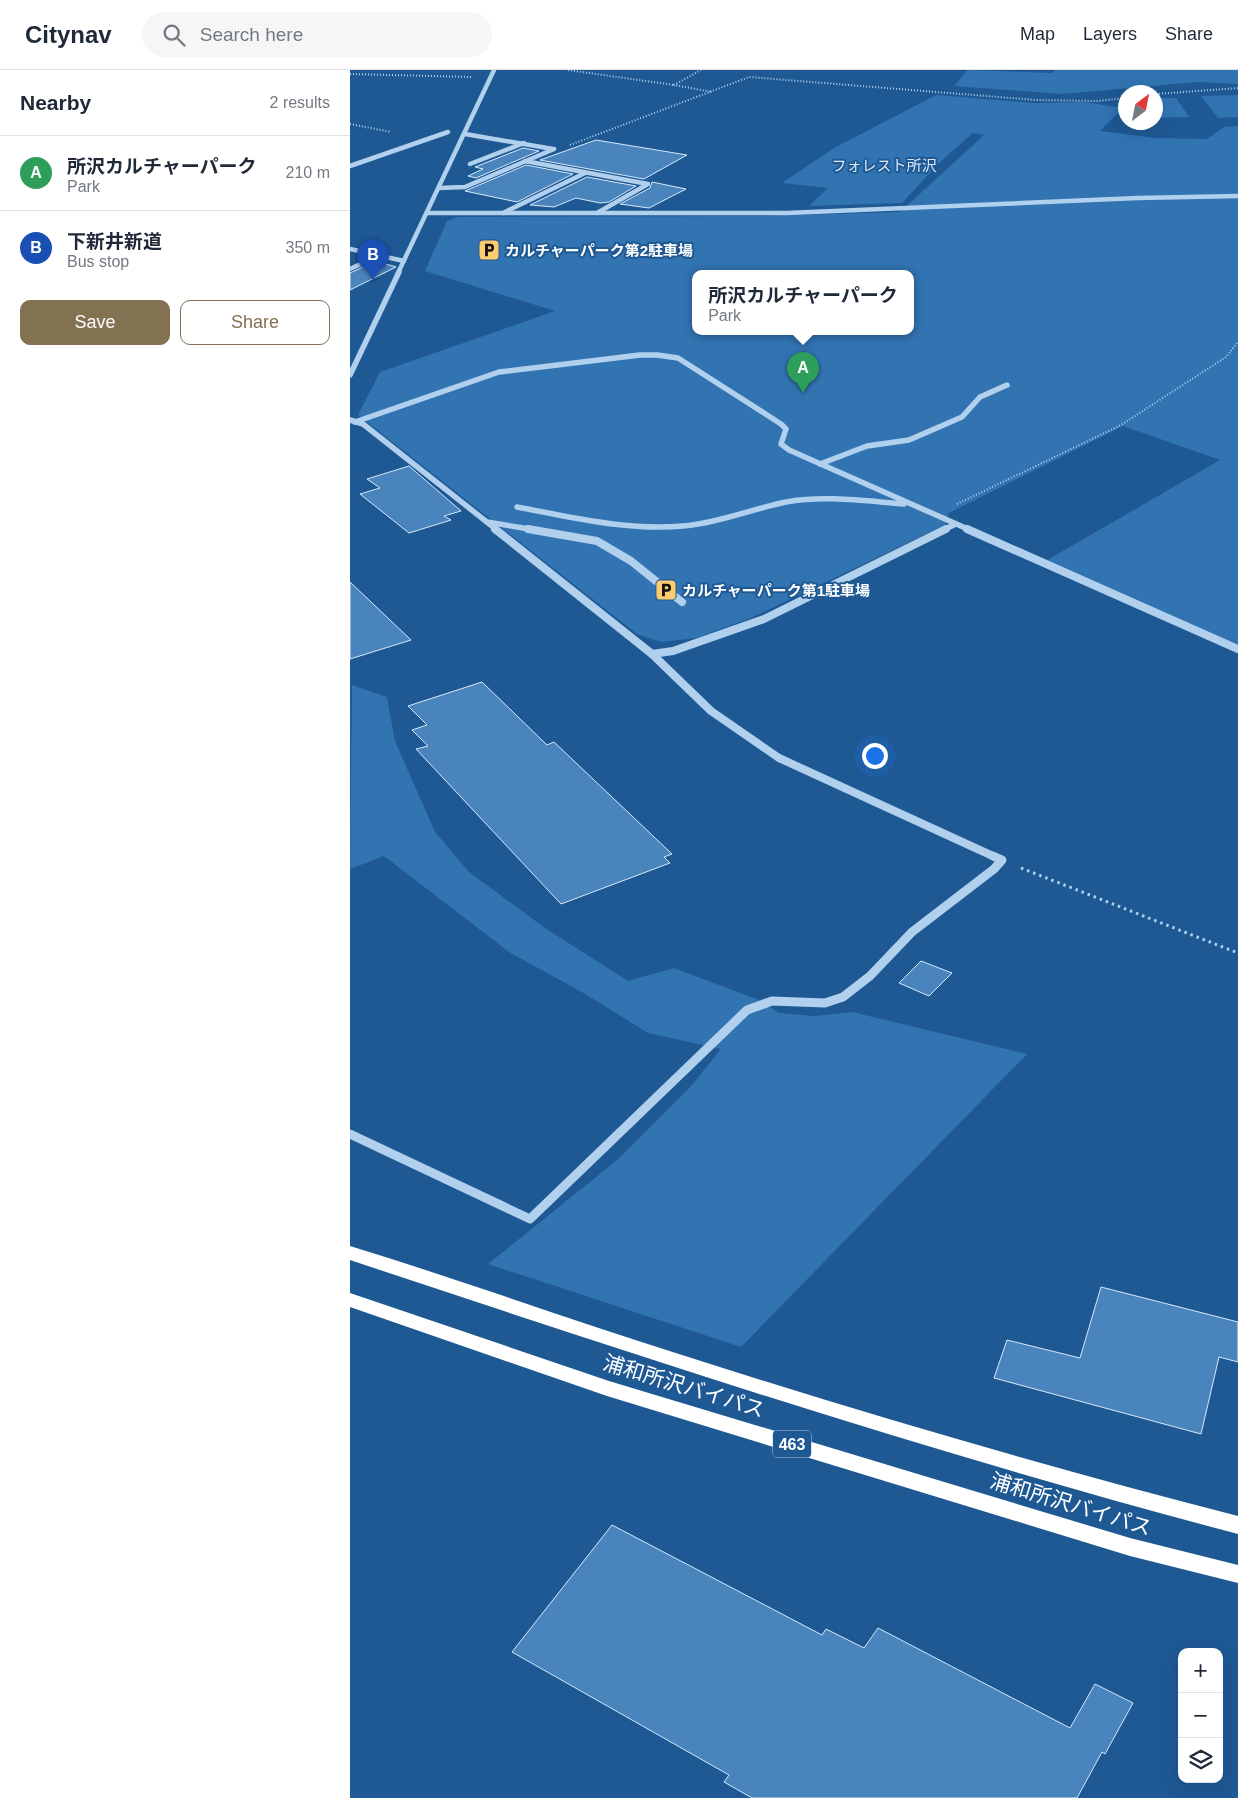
<!DOCTYPE html>
<meta charset="utf-8">
<style>
body{margin:0;font-family:Helvetica,"Noto Sans JP",sans-serif;background:#f6f6f7;color:#1f2937}
.controls{position:absolute;right:15px;bottom:15px;display:grid;overflow:hidden;border-radius:10px;box-shadow:0 5px 20px #0002}
.controls button{width:45px;height:45px;display:grid;place-items:center;padding:0;border:0;border-bottom:1px solid #e0e1e3;background:#fff;color:#1f2937;font:25px sans-serif}
.compass{position:absolute;left:768px;top:15px;width:45px;height:45px;border-radius:50%;background:#fff;box-shadow:0 5px 20px #0002;rotate:32deg}
.you{position:absolute;left:524px;top:685px;width:18px;height:18px;margin:-12px;border:4px solid #fff;border-radius:50%;background:#1a73e8;box-shadow:0 0 0 8px #1a73e833}
.badge{display:grid;place-items:center;width:32px;height:32px;border-radius:50%;background:#837251;color:#fff;font-size:16px;font-weight:700}
.pin{position:absolute;translate:-50% -41px;filter:drop-shadow(0 1px 2px #0008)}
.pin::after{content:'';position:absolute;top:26px;width:18px;height:15px;background:inherit;clip-path:polygon(0 0,100% 0,50% 100%)}
.popup{position:absolute;left:342px;top:200px;width:222px;height:65px;box-sizing:border-box;display:grid;place-content:center;border-radius:10px;background:#fff;filter:drop-shadow(0 1px 4px #0005);font-size:16px;white-space:nowrap;color:#747a83}
.popup b{font-size:19px;color:#1f2937}
.popup::after{content:'';position:absolute;left:50%;top:100%;margin-left:-10px;border:10px solid transparent;border-top-color:#fff}
.list{margin:0;padding:0;list-style:none}
h2{display:flex;justify-content:space-between;align-items:center;height:65px;margin:0;padding:0 20px;font-size:21px}
h2 small{font-size:16px;font-weight:400;color:#747a83}
.list li{display:grid;grid-template-columns:32px 1fr auto;gap:15px;align-items:center;box-sizing:border-box;height:75px;padding:0 20px;border-top:1px solid #e0e1e3}
.list b{display:block;font-size:19px;white-space:nowrap}
.list p{margin:0;font-size:16px;white-space:nowrap;color:#747a83}
.list em{font-size:16px;font-style:normal;color:#747a83}
.actions{display:flex;gap:10px;padding:15px 20px}
.actions a{flex:1;padding:11px 0;border:1px solid #837251;border-radius:10px;text-align:center;font-size:18px;color:#837251}
.actions .main{background:#837251;color:#fff}
.icon{flex:none;width:28px;height:28px;fill:none;stroke:currentColor;stroke-width:2;stroke-linecap:round;stroke-linejoin:round}
.map{position:relative;flex:none;width:888px;height:1728px;overflow:hidden}
header{display:flex;align-items:center;gap:30px;box-sizing:border-box;height:70px;padding:0 25px;background:#fff;border-bottom:1px solid #e0e1e3}
header strong{font-size:24px}
nav{display:flex;gap:28px;margin-inline-start:auto;font-size:18px}
.search{width:350px;height:45px;background:#f6f6f7;display:flex;align-items:center;gap:12px;box-sizing:border-box;padding:0 18px;border-radius:28px;color:#747a83;font-size:19px}
main{display:flex}
aside{flex:1;background:#fff}
.map>svg:first-child{display:block}
.green{fill:#3273b2;fill-rule:evenodd}
.building{fill:#4a84bd;stroke:#d7e9fa}
.lines{fill:none;stroke-linecap:round;stroke-linejoin:round}
.path-far1{stroke:#b1d0ee;stroke-width:2;stroke-dasharray:1 2;stroke-linecap:butt}
.path{stroke:#b1d0ee;stroke-width:3;stroke-dasharray:2.5 4;stroke-linecap:butt}
.minor-far3{stroke:#b1d0ee;stroke-width:4.5}
.minor-far2{stroke:#b1d0ee;stroke-width:5.5}
.minor-far1{stroke:#b1d0ee;stroke-width:8}
.minor{stroke:#b1d0ee;stroke-width:9}
.highway{fill:#fff;fill-rule:evenodd}
.labels{text-anchor:middle;dominant-baseline:central;stroke-width:4;stroke-linejoin:round;paint-order:stroke}
.far-park-label{font-size:15px;fill:#d7e9fa;stroke:#1e5994}
.far-poi-label{font-size:15px;font-weight:bold;fill:#fff;stroke:#1e5994;text-anchor:start}
.shield{fill:#1e5994;stroke:#bccddf;stroke-width:1}
.shield-label{font-size:16px;font-weight:bold;fill:#fff}
.near-street-label{font-size:21px;fill:#fff;stroke:#1e5994}
</style>
<header>
<strong>Citynav</strong>
<div class="search"><svg class="icon" aria-label="search" viewBox="0 0 24 24"><circle cx="10" cy="10" r="6"/><path d="M15 15l6 6"/></svg>Search here</div>
<nav><a>Map</a><a>Layers</a><a>Share</a></nav>
</header>
<main>
<aside>
<h2>Nearby<small>2 results</small></h2>
<ul class="list">
<li><span class="badge" style="background:#2e9e5b">A</span><div><b>所沢カルチャーパーク</b><p>Park</p></div><em>210 m</em></li>
<li><span class="badge" style="background:#1a4fb4">B</span><div><b>下新井新道</b><p>Bus stop</p></div><em>350 m</em></li>
</ul>
<div class="actions"><a class="main">Save</a><a>Share</a></div>
</aside>
<div class="map">
<svg width="888" height="1728" viewBox="0 0 888 1728">
<rect width="100%" height="100%" fill="#1e5994"/>
<!-- green -->
<g class="green">
<polygon points="618,0 703,3 705,0 888,0 888,14 847,12 713,24 604,16"/>
<path d="M 586,25 L 684,33 L 734,32 L 773,38 L 750,61 L 806,68 L 857,69 L 874,57 L 888,56 L 888,579 L 694,492 L 870,390 L 773,356 L 599,443 L 595,455 L 401,548 L 346,568 L 311,572 L 287,564 L 8,345 L 30,302 L 205,241 L 75,201 L 97,151 L 107,147 L 410,146 L 550,142 L 634,65 L 623,63 L 589,93 L 552,133 L 459,136 L 478,118 L 432,113 L 484,78 ZM 346,204 L 560,204 L 560,262 L 346,262 Z"/>
<polygon points="888,25 888,47 868,48 851,26"/>
<polygon points="806,28 826,28 839,47 806,48"/>
<polygon points="2,615 37,627 45,671 85,762 119,802 195,858 278,911 324,898 409,930 429,943 464,946 502,942 677,984 391,1277 138,1194 266,1091 342,1015 371,979 298,963 237,925 159,882 34,786 0,799"/>
</g>
<!-- building -->
<g class="building">
<polygon points="246,70 337,85 294,109 190,90"/>
<polygon points="173,78 189,81 126,108 118,106 133,99 125,97"/>
<polygon points="176,95 223,104 167,132 115,121"/>
<polygon points="237,107 286,116 259,132 250,133 226,128 204,137 180,135"/>
<polygon points="302,112 336,119 299,138 270,134 300,118"/>
<polygon points="26,191 46,197 0,220 0,203"/>
<polygon points="59,396 111,441 94,446 101,450 59,463 10,424 30,418 17,409"/>
<polygon points="0,512 61,570 0,589"/>
<polygon points="132,612 197,675 204,672 322,784 314,787 320,793 211,834 66,679 78,676 62,660 77,655 58,636"/>
<polygon points="571,891 602,903 579,926 549,913"/>
<polygon points="751,1217 888,1252 888,1292 869,1287 851,1364 644,1308 657,1270 730,1288"/>
<polygon points="262,1455 472,1565 476,1559 514,1578 528,1558 720,1658 745,1614 783,1633 755,1684 752,1682 727,1728 402,1728 374,1712 379,1705 162,1582"/>
</g>
<g class="lines">
<!-- path-far1 -->
<g class="path-far1">
<polyline points="218,0 324,15"/>
<polyline points="351,0 324,15 362,22"/>
<polyline points="0,4 122,7"/>
<polyline points="806,24 888,18"/>
<polyline points="0,54 41,62"/>
<polyline points="220,75 399,7 686,30 747,31 776,28"/>
<polyline points="607,434 771,355 876,287 888,272"/>
</g>
<!-- path -->
<polyline class="path" points="671,798 888,883"/>
<!-- minor-far3 -->
<g class="minor-far3">
<polyline points="115,64 203,79"/>
<polyline points="175,91 298,114 247,143"/>
<polyline points="120,94 174,73"/>
<polyline points="0,96 98,62"/>
<polyline points="89,118 115,117 204,79"/>
<polyline points="77,143 437,143 788,128 888,126"/>
<polyline points="153,143 235,103"/>
<polyline points="0,179 54,191"/>
<polyline points="0,199 28,186"/>
<polyline points="48,203 144,0"/>
</g>
<!-- minor-far2 -->
<g class="minor-far2">
<polyline points="0,305 49,202"/>
<polyline points="0,350 13,354 147,460"/>
<polyline points="5,352 149,302 290,285 307,285 328,288 431,354 436,359 431,374 439,380 620,460"/>
<polyline points="470,394 517,376 559,370 612,347 630,327 657,315"/>
<path d="M 167,437 C 221,447 277,461 333,456 C 368,453 402,439 436,432 C 475,425 515,431 554,434"/>
<polyline points="137,452 185,460"/>
<polyline points="593,460 606,454"/>
</g>
<!-- minor-far1 -->
<g class="minor-far1">
<polyline points="145,459 302,584 361,641 429,688 645,787"/>
<polyline points="178,459 247,471 281,491 332,532"/>
<polyline points="617,459 888,579"/>
<polyline points="302,584 323,581 414,549 596,459"/>
</g>
<!-- minor -->
<polyline class="minor" points="0,1064 180,1149 397,940 422,931 475,933 493,927 520,906 562,862 644,799 652,790 643,786"/>
<!-- highway -->
<g class="highway">
<path d="M 0,1176 C 111,1210 221,1250 332,1285 C 516,1344 701,1398 888,1446 L 888,1464 C 588,1385 294,1288 0,1190 Z"/>
<polygon points="0,1223 259,1311 780,1468 888,1495 888,1513 780,1486 257,1326 0,1237"/>
</g>
</g>
<!-- icons -->
<defs>
<g id="parking-square" transform="scale(1.125)"><rect x="-9" y="-9" width="18" height="18" rx="4" fill="#fdcc70" stroke="#1e5994"/><path d="M-3.5-5.5H1a3.5 3.5 0 0 1 0 7H-1V5.5H-3.5ZM-1-3.4V-.6H.8a1.4 1.4 0 0 0 0-2.8Z" fill="#111"/></g>
</defs>
<g fill-rule="evenodd">
<use href="#parking-square" x="139" y="180"/>
<use href="#parking-square" x="316" y="520"/>
</g>
<g class="labels">
<!-- far-park labels -->
<g class="far-park-label">
<text x="534" y="95">フォレスト所沢</text>
</g>
<!-- far-poi labels -->
<g class="far-poi-label">
<text x="155" y="180">カルチャーパーク第2駐車場</text>
<text x="332" y="520">カルチャーパーク第1駐車場</text>
</g>
<!-- shield labels -->
<rect class="shield" x="423" y="1360.5" width="38" height="27" rx="4"/>
<g class="shield-label">
<text x="442" y="1374">463</text>
</g>
<!-- near-street labels -->
<g class="near-street-label">
<text transform="translate(334 1316) rotate(17)">浦和所沢バイパス</text>
<text transform="translate(721 1434) rotate(17)">浦和所沢バイパス</text>
</g>
</g>
</svg>
<div class="controls">
<button>+</button>
<button>−</button>
<button><svg class="icon" aria-label="layers" viewBox="0 0 24 24"><path d="M12 4l9 5-9 5-9-5zM3 14l9 5 9-5"/></svg></button>
</div>
<svg class="compass" viewBox="-18 -18 36 36"><path d="M0-13l5 13h-10z" fill="#e53935"/><path d="M0 13l5-13h-10z" fill="#747a83"/></svg>
<div class="you"></div>
<div class="pin badge" style="left:453px;top:323px;background:#2e9e5b">A</div>
<div class="popup"><b>所沢カルチャーパーク</b>Park</div>
<div class="pin badge" style="left:23px;top:210px;background:#1a4fb4">B</div>
</div>
</main>
